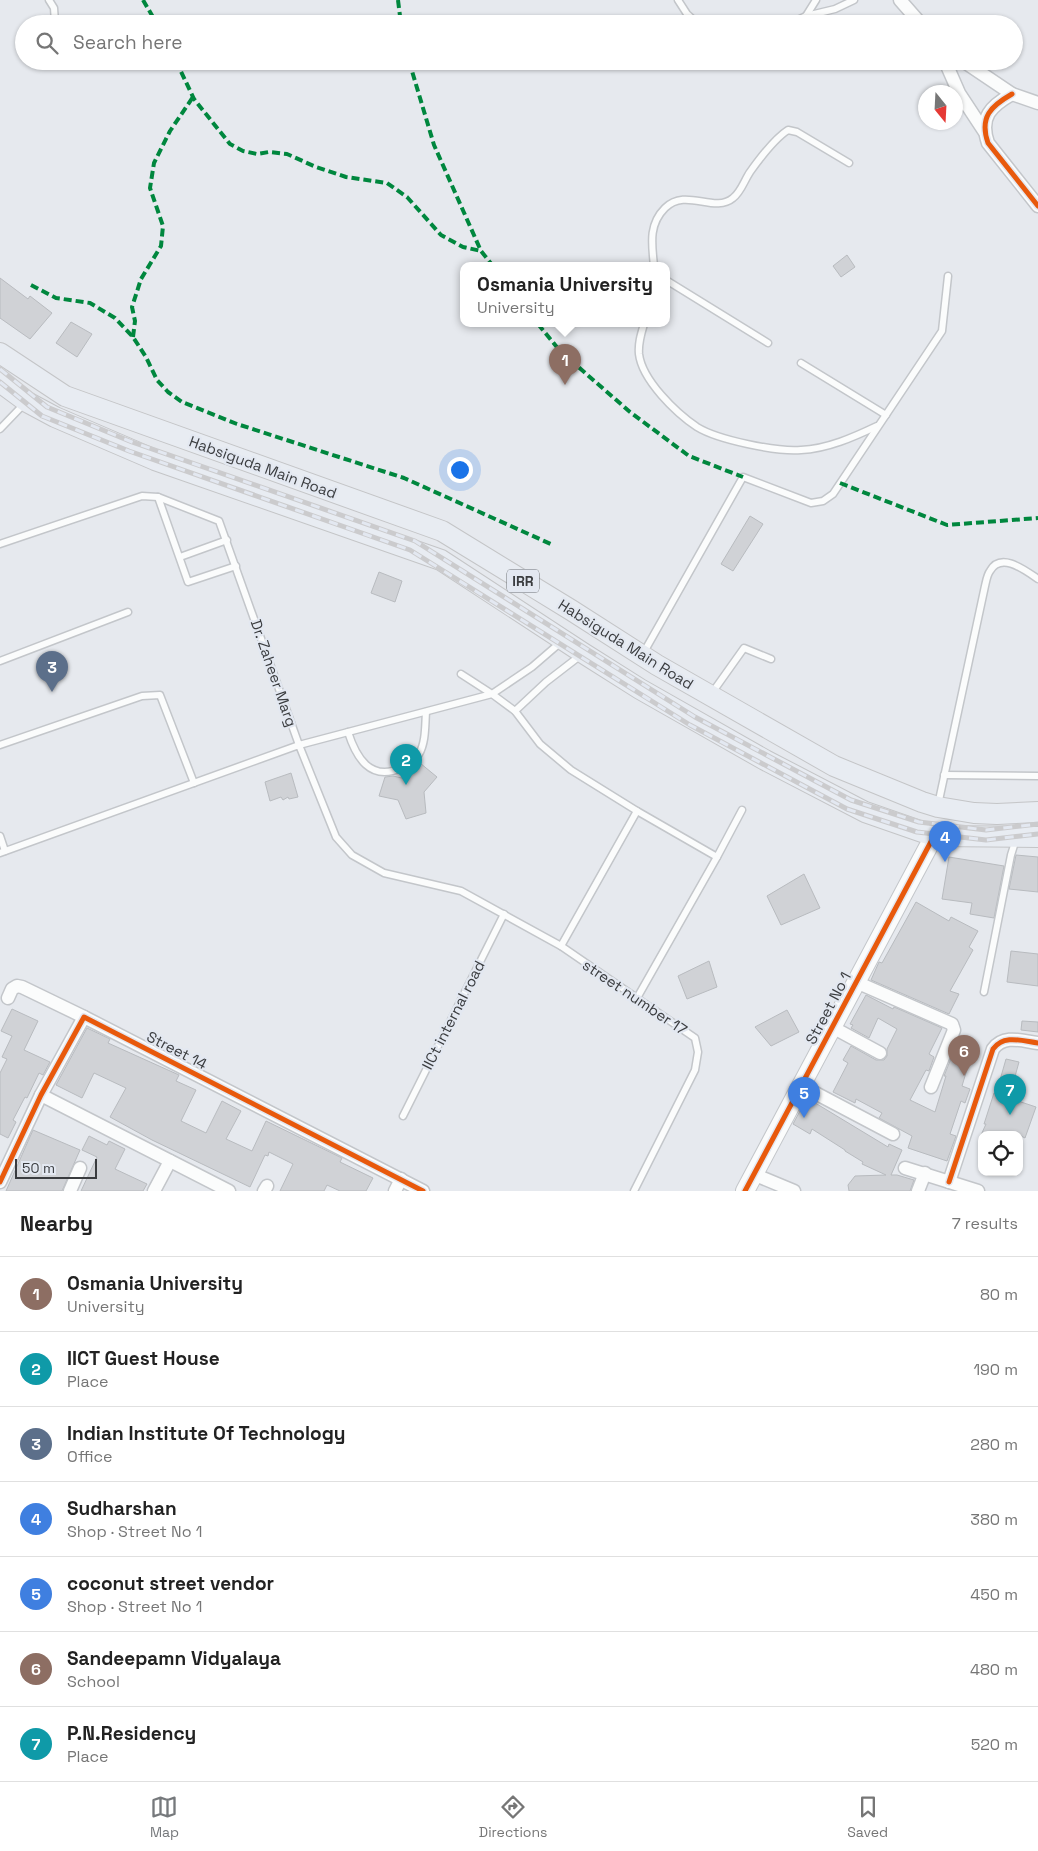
<!DOCTYPE html>
<meta charset="utf-8">
<style>
body{margin:0;font-family:"Space Grotesk",sans-serif;background:#f6f6f6;color:#222}
.controls{position:absolute;right:15px;bottom:15px;display:grid;overflow:hidden;border-radius:10px;box-shadow:0 1px 4px #0004}
.controls button{width:45px;height:45px;display:grid;place-items:center;padding:0;border:0;border-bottom:1px solid #e0e0e0;background:#fff;color:#222;font:25px sans-serif}
.compass{position:absolute;left:918px;top:85px;width:45px;height:45px;border-radius:50%;background:#fff;box-shadow:0 1px 4px #0004;rotate:162deg}
.scale{position:absolute;left:15px;bottom:12px;width:82px;box-sizing:border-box;padding-left:5px;border:2px solid #3a3c3f;border-top:0;font-size:14px;line-height:18px;white-space:nowrap;color:#3a3c3f;-webkit-text-stroke:4px #e3e8f1;paint-order:stroke}
.you{position:absolute;left:459px;top:469px;width:18px;height:18px;margin:-12px;border:4px solid #fff;border-radius:50%;background:#1a73e8;box-shadow:0 0 0 8px #1a73e833}
.badge{display:grid;place-items:center;width:32px;height:32px;border-radius:50%;background:#76797c;color:#fff;font-size:16px;font-weight:700}
.pin{position:absolute;translate:-50% -41px;filter:drop-shadow(0 1px 2px #0008)}
.pin::after{content:'';position:absolute;top:26px;width:18px;height:15px;background:inherit;clip-path:polygon(0 0,100% 0,50% 100%)}
.popup{position:absolute;left:460px;top:262px;width:210px;height:65px;box-sizing:border-box;display:grid;place-content:center;border-radius:10px;background:#fff;filter:drop-shadow(0 1px 4px #0005);font-size:16px;white-space:nowrap;color:#767676}
.popup b{font-size:19px;color:#222}
.popup::after{content:'';position:absolute;left:50%;top:100%;margin-left:-10px;border:10px solid transparent;border-top-color:#fff}
.list{margin:0;padding:0;list-style:none}
h2{display:flex;justify-content:space-between;align-items:center;height:65px;margin:0;padding:0 20px;font-size:21px}
h2 small{font-size:16px;font-weight:400;color:#767676}
.list li{display:grid;grid-template-columns:32px 1fr auto;gap:15px;align-items:center;box-sizing:border-box;height:75px;padding:0 20px;border-top:1px solid #e0e0e0}
.list b{display:block;font-size:19px;white-space:nowrap}
.list p{margin:0;font-size:16px;white-space:nowrap;color:#767676}
.list em{font-size:16px;font-style:normal;color:#767676}
.icon{flex:none;width:28px;height:28px;fill:none;stroke:currentColor;stroke-width:2;stroke-linecap:round;stroke-linejoin:round}
.map{position:relative;flex:none;width:1038px;height:1191px;overflow:hidden}
.search{position:absolute;background:#fff;box-shadow:0 1px 4px #0004;left:15px;right:15px;top:15px;height:55px;display:flex;align-items:center;gap:12px;box-sizing:border-box;padding:0 18px;border-radius:28px;color:#767676;font-size:19px}
.sheet{height:590px;background:#fff}
nav{display:flex;justify-content:space-around;align-items:center;box-sizing:border-box;height:70px;border-top:1px solid #e0e0e0;background:#fff;font-size:14px;color:#767676}
nav a{display:grid;justify-items:center;gap:2px}
nav .on{color:#76797c}
.map>svg:first-child{display:block}
.building{fill:#d0d2d6;stroke:#b8bbbf}
.lines{fill:none;stroke-linecap:round;stroke-linejoin:round}
.lane-casing{stroke:#c3c6ca;stroke-width:9}
.street-casing{stroke:#c3c6ca;stroke-width:15}
.secondary-casing{stroke:#c3c6ca;stroke-width:20}
.primary-casing{stroke:#c4c5c7;stroke-width:22}
.lane{stroke:#fbfcfc;stroke-width:6}
.street{stroke:#fbfcfc;stroke-width:12}
.secondary{stroke:#fbfcfc;stroke-width:18}
.primary{stroke:#e8ecf2;stroke-width:20}
.rail-casing{stroke:#cbcbcd;stroke-width:5}
.rail{stroke:#e3e8f1;stroke-width:3;stroke-dasharray:9;stroke-linecap:butt}
.quiet{stroke:#00873e;stroke-width:4;stroke-dasharray:8 4;stroke-linecap:butt}
.cycleway-casing{stroke:#e3e8f1;stroke-width:8}
.cycleway{stroke:#e8590c;stroke-width:5}
.labels{text-anchor:middle;dominant-baseline:central;stroke-width:4.5;stroke-linejoin:round;paint-order:stroke}
.shield{fill:#e3e8f1;stroke:#6d7074;stroke-width:1}
.shield-label{font-size:14px;font-weight:bold;fill:#3a3c3f}
.street-label{font-size:15px;fill:#3a3c3f;stroke:#e3e8f1}
</style>
<div class="map">
<svg width="1038" height="1191" viewBox="0 0 1038 1191">
<rect width="100%" height="100%" fill="#e6e9ee"/>
<!-- building -->
<g class="building">
<polygon points="847,255 855,267 841,277 833,266"/>
<polygon points="0,278 28,299 30,296 52,313 30,339 0,318"/>
<polygon points="71,322 92,334 77,357 56,343"/>
<polygon points="750,516 763,524 733,571 721,564"/>
<polygon points="379,572 402,581 395,602 371,593"/>
<polygon points="420,763 437,777 424,792 426,813 406,819 398,800 379,796 385,777 393,776 406,779"/>
<polygon points="291,773 298,797 289,799 288,797 283,800 281,797 270,801 265,782"/>
<polygon points="1016,855 1038,857 1038,892 1009,889"/>
<polygon points="949,857 1004,866 994,918 970,914 972,903 942,899"/>
<polygon points="804,874 820,908 781,925 767,896"/>
<polygon points="916,902 949,921 951,917 978,931 969,947 973,950 950,991 959,994 949,1014 871,980 879,962 882,963"/>
<polygon points="1011,951 1038,954 1038,986 1007,982"/>
<polygon points="709,961 717,987 687,999 678,976"/>
<polygon points="866,995 893,1009 894,1007 942,1028 929,1054 934,1057 929,1071 926,1070 910,1100 935,1112 946,1076 944,1076 954,1051 971,1056 962,1086 970,1089 965,1103 961,1101 950,1134 956,1136 947,1161 908,1148 912,1136 879,1118 882,1113 856,1099 855,1103 833,1092 848,1063 843,1060 851,1046 876,1060 884,1060 887,1056 887,1049 897,1029 878,1018 869,1038 851,1028 853,1025 850,1024"/>
<polygon points="12,1009 38,1021 24,1050 50,1062 43,1075 39,1073 27,1098 25,1097 13,1120 16,1122 8,1138 0,1134 0,1073 7,1059 2,1057 12,1036 1,1031"/>
<polygon points="787,1010 799,1032 771,1046 755,1027"/>
<polygon points="1022,1021 1038,1022 1038,1032 1021,1030"/>
<polygon points="87,1028 110,1039 108,1043 179,1075 176,1081 196,1090 181,1121 206,1133 222,1101 241,1111 226,1139 252,1151 266,1121 342,1158 340,1162 373,1178 366,1191 340,1191 327,1185 324,1191 280,1191 293,1164 269,1152 268,1156 265,1155 250,1187 152,1140 110,1117 126,1088 94,1073 82,1098 56,1085"/>
<polygon points="1006,1059 1019,1062 1009,1098 1036,1107 1025,1138 1019,1135 981,1135 986,1124 984,1124 994,1093 996,1094"/>
<polygon points="807,1098 888,1147 889,1144 902,1150 891,1175 897,1175 914,1180 910,1191 849,1191 848,1185 855,1176 886,1175 862,1164 863,1162 845,1151 845,1150 812,1129 810,1134 793,1124"/>
<polygon points="33,1130 80,1150 62,1191 6,1191"/>
<polygon points="89,1136 107,1145 109,1141 125,1149 115,1169 147,1184 143,1191 81,1191 97,1157 82,1150"/>
</g>
<g class="lines">
<!-- lane casing -->
<g class="lane-casing">
<g id="lane">
<polyline points="49,0 54,8 55,22"/>
<polyline points="678,0 687,14 698,24"/>
<polyline points="806,16 816,0"/>
<polyline points="789,24 806,16 835,9 854,0"/>
<path d="M 654,266 C 652,245 648,225 665,208 C 686,187 714,214 733,198 C 741,192 744,181 750,172 C 760,158 774,139 788,130 L 797,132 L 849,163"/>
<polyline points="666,280 768,343"/>
<path d="M 644,324 C 641,334 638,343 639,354 C 642,380 676,413 697,427 C 718,440 777,452 801,450 C 827,449 854,437 877,426"/>
<polyline points="801,363 886,415"/>
<polyline points="0,429 25,403"/>
<polyline points="158,497 188,582 236,566"/>
<polyline points="0,544 142,496 158,497 219,521 299,745 492,694 515,711 546,682 581,655"/>
<polyline points="180,557 227,540"/>
<polyline points="644,652 743,477 811,503 823,501 833,494 942,331 948,276"/>
<polyline points="0,661 128,612"/>
<polyline points="461,674 492,694 532,667 561,642"/>
<polyline points="712,693 744,648 771,659"/>
<polyline points="515,711 540,744 571,770 637,811 717,857 742,810"/>
<path d="M 348,732 C 356,757 370,782 401,768 C 407,765 415,761 419,754 C 426,742 425,725 426,712"/>
<polyline points="0,745 142,696 160,695 194,783"/>
<polyline points="944,775 1038,776"/>
<path d="M 938,805 L 985,586 C 986,582 987,575 990,571 C 1001,551 1026,571 1038,579"/>
<polyline points="0,836 5,851"/>
<polyline points="0,853 299,745 336,837 352,855 384,873 461,891 561,946 695,1038 698,1052 695,1070 634,1191"/>
<polyline points="561,946 637,811"/>
<polyline points="984,992 1011,855 1016,839"/>
<polyline points="637,998 717,857"/>
<polyline points="403,1116 504,914"/>
</g>
</g>
<!-- street casing -->
<g class="street-casing">
<g id="street">
<polyline points="900,0 921,24"/>
<polyline points="945,61 959,93 984,131"/>
<polyline points="963,61 1012,94 1038,103"/>
<path d="M 1012,94 C 991,106 979,117 988,143 L 1038,206"/>
<polyline points="856,982 952,1024 954,1030 931,1087"/>
<polyline points="8,998 12,989 17,986 22,987 84,1017"/>
<polyline points="832,1027 880,1053"/>
<polyline points="802,1086 893,1134"/>
<polyline points="41,1095 229,1191"/>
<polyline points="905,1168 978,1191"/>
<polyline points="753,1174 794,1191"/>
<polyline points="0,1182 41,1095 84,1017 423,1191"/>
<path d="M 949,1182 L 993,1049 C 1004,1034 1022,1041 1038,1043"/>
<polyline points="70,1191 80,1168"/>
<polyline points="154,1191 170,1161"/>
<polyline points="264,1191 267,1186"/>
<polyline points="395,1191 401,1179"/>
<polyline points="918,1191 925,1173"/>
</g>
</g>
<!-- secondary casing -->
<g class="secondary-casing">
<polyline id="secondary" points="745,1191 934,836"/>
</g>
<!-- primary casing -->
<g class="primary-casing">
<g id="primary">
<polyline points="0,353 65,396 442,531 571,610 657,665 834,766 922,802 938,807 974,813 997,814 1038,812"/>
<polyline points="0,382 27,402 55,417 155,460 441,560 583,653 640,689 765,760 865,812 934,836 1038,837"/>
</g>
</g>
<!-- lane -->
<use href="#lane" class="lane"/>
<!-- street -->
<use href="#street" class="street"/>
<!-- secondary -->
<use href="#secondary" class="secondary"/>
<!-- primary -->
<use href="#primary" class="primary"/>
<!-- rail casing -->
<g class="rail-casing">
<g id="rail">
<polyline points="0,369 47,407 132,442 415,541 695,717 851,800 919,822 986,830 1038,824"/>
<polyline points="0,382 42,416 129,451 410,550 690,725 847,809 917,832 986,840 1038,834"/>
</g>
</g>
<!-- rail -->
<use href="#rail" class="rail"/>
<!-- quiet -->
<g class="quiet">
<polyline points="143,0 157,24"/>
<polyline points="398,0 401,24"/>
<polyline points="176,61 194,99 230,144 243,151 257,154 269,152 287,154 316,167 346,177 387,183 407,197 441,235 463,247 481,251"/>
<polyline points="409,61 434,145 481,251 493,266"/>
<polyline points="31,285 56,298 90,303 115,318 133,337 146,357 157,380 168,392 182,402 237,424 404,478 553,545"/>
<polyline points="538,324 560,351 630,412 689,456 743,477"/>
<polyline points="133,337 135,321 132,307 141,279 161,246 163,226 150,188 154,163 170,131 193,97"/>
<polyline points="840,483 947,525 1038,518"/>
</g>
<!-- cycleway casing -->
<g class="cycleway-casing">
<g id="cycleway">
<path d="M 1012,94 C 991,106 979,117 988,143 L 1038,206"/>
<polyline points="0,1182 41,1095 84,1017 423,1191"/>
<path d="M 949,1182 L 993,1049 C 1004,1034 1022,1041 1038,1043"/>
<polyline points="745,1191 934,836"/>
</g>
</g>
<!-- cycleway -->
<use href="#cycleway" class="cycleway"/>
</g>
<g class="labels">
<!-- shield labels -->
<rect class="shield" x="507" y="569.5" width="32" height="23" rx="4"/>
<g class="shield-label">
<text x="523" y="581">IRR</text>
</g>
<!-- street labels -->
<g class="street-label">
<text transform="translate(263 467) rotate(20)">Habsiguda Main Road</text>
<text transform="translate(626 644) rotate(32)">Habsiguda Main Road</text>
<text transform="translate(274 673) rotate(71)">Dr. Zaheer Marg</text>
<text transform="translate(635 997) rotate(34)">street number 17</text>
<text transform="translate(828 1008) rotate(-62)">Street No 1</text>
<text transform="translate(453 1015) rotate(-63)">IICt internal road</text>
<text transform="translate(177 1050) rotate(27)">Street 14</text>
</g>
</g>
</svg>
<div class="controls">
<button><svg class="icon" aria-label="locate" viewBox="0 0 24 24"><circle cx="12" cy="12" r="6"/><path d="M12 2v4M12 18v4M2 12h4M18 12h4"/></svg></button>
</div>
<svg class="compass" viewBox="-18 -18 36 36"><path d="M0-13l5 13h-10z" fill="#e53935"/><path d="M0 13l5-13h-10z" fill="#767676"/></svg>
<div class="scale">50 m</div>
<div class="you"></div>
<div class="pin badge" style="left:565px;top:385px;background:#8d6e63">1</div>
<div class="popup"><b>Osmania University</b>University</div>
<div class="pin badge" style="left:406px;top:785px;background:#0f9aa8">2</div>
<div class="pin badge" style="left:52px;top:692px;background:#5c6f8a">3</div>
<div class="pin badge" style="left:945px;top:862px;background:#3f7fe0">4</div>
<div class="pin badge" style="left:804px;top:1118px;background:#3f7fe0">5</div>
<div class="pin badge" style="left:964px;top:1076px;background:#8d6e63">6</div>
<div class="pin badge" style="left:1010px;top:1115px;background:#0f9aa8">7</div>
<div class="search"><svg class="icon" aria-label="search" viewBox="0 0 24 24"><circle cx="10" cy="10" r="6"/><path d="M15 15l6 6"/></svg>Search here</div>
</div>
<section class="sheet">
<h2>Nearby<small>7 results</small></h2>
<ul class="list">
<li><span class="badge" style="background:#8d6e63">1</span><div><b>Osmania University</b><p>University</p></div><em>80 m</em></li>
<li><span class="badge" style="background:#0f9aa8">2</span><div><b>IICT Guest House</b><p>Place</p></div><em>190 m</em></li>
<li><span class="badge" style="background:#5c6f8a">3</span><div><b>Indian Institute Of Technology</b><p>Office</p></div><em>280 m</em></li>
<li><span class="badge" style="background:#3f7fe0">4</span><div><b>Sudharshan</b><p>Shop · Street No 1</p></div><em>380 m</em></li>
<li><span class="badge" style="background:#3f7fe0">5</span><div><b>coconut street vendor</b><p>Shop · Street No 1</p></div><em>450 m</em></li>
<li><span class="badge" style="background:#8d6e63">6</span><div><b>Sandeepamn Vidyalaya</b><p>School</p></div><em>480 m</em></li>
<li><span class="badge" style="background:#0f9aa8">7</span><div><b>P.N.Residency</b><p>Place</p></div><em>520 m</em></li>
</ul>
</section>
<nav>
<a class="on"><svg class="icon" aria-label="map" viewBox="0 0 24 24"><path d="M3 6l6-2 6 2 6-2v14l-6 2-6-2-6 2zM9 4v14M15 6v14"/></svg>Map</a>
<a><svg class="icon" aria-label="directions" viewBox="0 0 24 24"><path d="M12 3l9 9-9 9-9-9zM9 14v-3h6M13 9l2 2-2 2"/></svg>Directions</a>
<a><svg class="icon" aria-label="saved" viewBox="0 0 24 24"><path d="M7 4h10v16l-5-4-5 4z"/></svg>Saved</a>
</nav>
